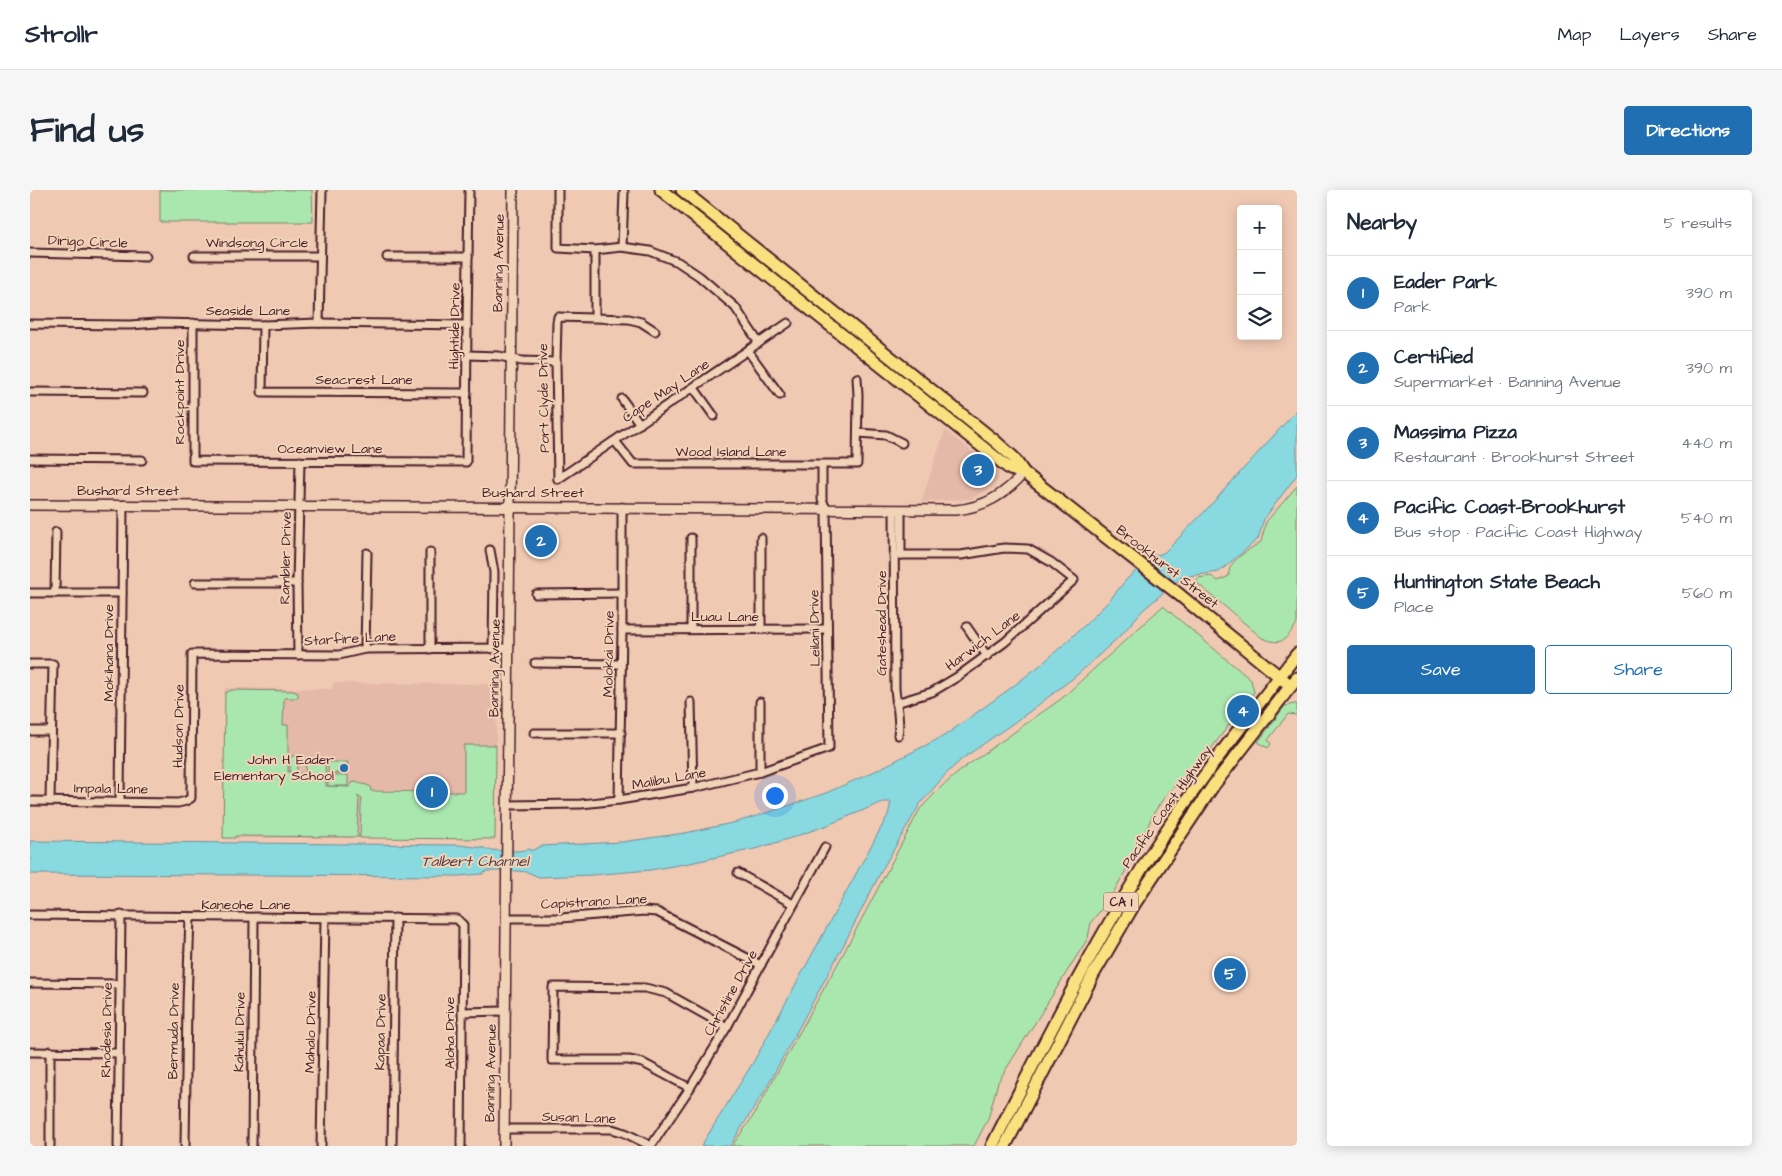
<!DOCTYPE html>
<meta charset="utf-8">
<style>
body{margin:0;font-family:"Architects Daughter",sans-serif;background:#f6f6f7;color:#1f2937}
.controls{position:absolute;right:15px;top:15px;display:grid;overflow:hidden;border-radius:5px;box-shadow:0 2px 12px #0003}
.controls button{width:45px;height:45px;display:grid;place-items:center;padding:0;border:0;border-bottom:1px solid #e0e1e3;background:#fff;color:#1f2937;font:25px sans-serif}
.you{position:absolute;left:744px;top:605px;width:18px;height:18px;margin:-12px;border:4px solid #fff;border-radius:50%;background:#1a73e8;box-shadow:0 0 0 8px #1a73e833}
.badge{display:grid;place-items:center;width:32px;height:32px;border-radius:50%;background:#1f6fb2;color:#fff;font-size:16px;font-weight:700}
.pin{position:absolute;translate:-50% -50%;border:2px solid #fff;box-shadow:0 1px 5px #0006}
.list{margin:0;padding:0;list-style:none}
h2{display:flex;justify-content:space-between;align-items:center;height:65px;margin:0;padding:0 20px;font-size:21px}
h2 small{font-size:16px;font-weight:400;color:#747a83}
.list li{display:grid;grid-template-columns:32px 1fr auto;gap:15px;align-items:center;box-sizing:border-box;height:75px;padding:0 20px;border-top:1px solid #e0e1e3}
.list b{display:block;font-size:19px;white-space:nowrap}
.list p{margin:0;font-size:16px;white-space:nowrap;color:#747a83}
.list em{font-size:16px;font-style:normal;color:#747a83}
.actions{display:flex;gap:10px;padding:15px 20px}
.actions a{flex:1;padding:11px 0;border:1px solid #1f6fb2;border-radius:5px;text-align:center;font-size:18px;color:#1f6fb2}
.actions .main{background:#1f6fb2;color:#fff}
.icon{flex:none;width:28px;height:28px;fill:none;stroke:currentColor;stroke-width:2;stroke-linecap:round;stroke-linejoin:round}
.map{position:relative;flex:none;width:1267px;height:956px;overflow:hidden;border-radius:5px}
header{display:flex;align-items:center;gap:30px;box-sizing:border-box;height:70px;padding:0 25px;background:#fff;border-bottom:1px solid #e0e1e3}
header strong{font-size:24px}
nav{display:flex;gap:28px;margin-inline-start:auto;font-size:18px}
.intro{display:flex;align-items:center;justify-content:space-between;box-sizing:border-box;height:120px;padding:0 30px}
h1{margin:0;font-size:35px}
.button{padding:12px 22px;border-radius:5px;background:#1f6fb2;color:#fff;font-size:18px;font-weight:700}
main{display:flex;gap:30px;padding:0 30px}
aside{flex:1;background:#fff;border-radius:5px;box-shadow:0 2px 12px #0003}
.map>svg:first-child{display:block}
.built{fill:#e5b9a8}
.green{fill:#aae7ae;stroke:#7a836c}
.water{fill:#88d9e0;stroke:#6f8f98}
.lines{fill:none;stroke-linecap:round;stroke-linejoin:round}
.minor-casing{stroke:#4a1f2b;stroke-width:11}
.tertiary-casing{stroke:#4a1f2b;stroke-width:12}
.primary-casing{stroke:#4a1f2b;stroke-width:15}
.trunk-casing{stroke:#4a1f2b;stroke-width:15}
.minor{stroke:#f1d3b8;stroke-width:7}
.tertiary{stroke:#f1d3b8;stroke-width:9}
.primary{stroke:#fae180;stroke-width:11}
.trunk{stroke:#fae180;stroke-width:11}
.poi-dot{fill:#1f6fb2;stroke:#f1d3b8;stroke-width:2}
.labels{text-anchor:middle;dominant-baseline:central;stroke-width:4;stroke-linejoin:round;paint-order:stroke}
.shield{fill:#f1d3b8;stroke:#7c5555;stroke-width:1}
.shield-label{font-size:12px;font-weight:bold;fill:#4a1f2b}
.street-label{font-size:14px;fill:#4a1f2b;stroke:#f1d3b8}
.poi-label{font-size:14px;fill:#4a1f2b;stroke:#f1d3b8;text-anchor:end}
.water-label{font-size:15px;font-style:italic;fill:#533b46;stroke:#f1d3b8}
</style>
<header>
<strong>Strollr</strong>
<nav><a>Map</a><a>Layers</a><a>Share</a></nav>
</header>
<div class="intro"><h1>Find us</h1><a class="button">Directions</a></div>
<main>
<div class="map">
<svg width="1267" height="956" viewBox="0 0 1267 956">
<rect width="100%" height="100%" fill="#f0c9b3"/>
<filter id="ink" filterUnits="userSpaceOnUse"><feTurbulence type="fractalNoise" baseFrequency=".02" numOctaves="2"/><feDisplacementMap in="SourceGraphic" scale="10" xChannelSelector="R" yChannelSelector="G"/><feConvolveMatrix kernelMatrix="1 2 1 2 8 2 1 2 1" color-interpolation-filters="sRGB"/></filter>
<g filter="url(#ink)">
<!-- built -->
<g class="built">
<polygon points="915,240 969,283 968,290 962,297 941,309 891,312"/>
<polygon points="303,493 467,494 466,555 434,555 434,602 343,600 331,616 330,648 193,648 195,498 302,499"/>
</g>
<!-- green -->
<g class="green">
<polygon points="130,0 282,0 283,32 130,32"/>
<path d="M 1267,296 L 1267,434 C 1254,451 1253,456 1232,448 L 1166,392 L 1168,388 L 1181,386 L 1188,391 L 1199,386 C 1196,372 1220,359 1231,352 L 1236,332 Z"/>
<polygon points="1133,416 1221,490 1224,502 1167,577 1138,602 1123,624 1109,657 1079,710 1061,732 1058,748 968,892 958,929 944,956 702,956 722,928 812,766 890,619 910,598 935,577 1031,509"/>
<polygon points="202,500 263,501 268,503 268,508 254,508 253,535 258,535 258,582 260,582 260,566 267,566 267,582 262,583 275,583 276,571 295,571 296,596 320,597 322,593 325,592 340,596 341,601 434,602 434,555 466,555 465,649 330,648 331,616 332,609 327,605 329,609 327,643 329,647 205,646 205,648 193,648 195,503"/>
<polygon points="1264,514 1267,514 1267,525 1258,524 1238,550 1241,554 1238,558 1228,552 1255,516"/>
<polygon points="298,572 318,572 317,583 298,583"/>
<rect x="298" y="585" width="20" height="11"/>
</g>
<!-- water -->
<polygon class="water" points="1267,220 1267,285 1234,329 1228,349 1189,382 1152,387 1113,420 1092,444 1047,485 999,522 932,569 916,584 890,614 853,678 811,760 734,902 700,956 671,956 724,871 858,625 861,612 853,612 798,635 761,648 729,658 660,673 620,680 562,685 509,687 497,682 487,681 457,681 452,684 429,686 0,684 0,651 429,655 454,658 458,660 488,661 500,659 501,661 511,656 592,652 655,643 707,632 752,618 796,603 839,584 914,546 978,500 1013,473 1055,435 1079,411 1095,391 1123,365 1131,364 1136,361 1175,321"/>
<g class="lines">
<!-- minor casing -->
<g class="minor-casing">
<g id="minor">
<polyline points="528,0 528,58 565,60 592,57 620,61 648,72 669,86 705,117 729,153"/>
<polyline points="592,57 594,2"/>
<polyline points="0,63 116,66"/>
<polyline points="164,66 290,66"/>
<polyline points="357,67 438,67"/>
<polyline points="565,127 565,60"/>
<polyline points="163,133 163,271 436,272 437,135 439,0"/>
<polyline points="289,133 292,0"/>
<polyline points="0,134 100,135 127,133 233,135 289,133 437,135"/>
<polyline points="233,135 232,202 437,203"/>
<polyline points="718,161 750,205"/>
<polyline points="437,165 469,166 492,171 526,172"/>
<polyline points="664,198 684,226"/>
<polyline points="0,202 113,203"/>
<polyline points="592,209 610,234"/>
<polyline points="828,243 856,245 872,253"/>
<polyline points="585,251 603,274 827,274 828,205 827,188"/>
<polyline points="0,269 112,270"/>
<polyline points="528,289 758,133"/>
<polyline points="528,289 526,172 527,132 528,127 599,129 611,132 625,141"/>
<path d="M 864,320 L 865,498 C 866,514 871,530 868,545"/>
<polyline points="871,320 871,365"/>
<polyline points="460,360 464,382 463,459"/>
<polyline points="864,365 931,365 974,358 998,359 1021,372 1044,390 975,452 927,487 902,502 866,513"/>
<polyline points="165,393 267,393"/>
<polyline points="0,403 92,403"/>
<polyline points="25,403 26,342"/>
<polyline points="506,404 592,403"/>
<polyline points="937,437 957,466"/>
<polyline points="661,439 661,348"/>
<polyline points="731,439 731,348"/>
<polyline points="592,440 797,439"/>
<polyline points="335,459 337,363"/>
<polyline points="400,459 400,362"/>
<polyline points="268,465 267,393 270,271"/>
<polyline points="505,473 591,474"/>
<polyline points="0,474 23,474 20,610"/>
<polyline points="661,512 663,598"/>
<polyline points="0,541 21,541"/>
<polyline points="504,543 591,543"/>
<polyline points="730,582 730,512"/>
<polyline points="589,610 592,440 592,317"/>
<polyline points="0,611 148,613 156,611 161,608 162,464 309,465 335,459 478,458"/>
<polyline points="90,611 93,315"/>
<polyline points="477,615 551,614 589,610 663,598 730,582 799,558 796,319 792,309 792,275"/>
<polyline points="708,683 763,714"/>
<polyline points="0,725 427,729 433,735 431,956"/>
<polyline points="476,728 531,728 614,721 627,722 731,775"/>
<polyline points="0,793 90,794"/>
<polyline points="432,822 475,821"/>
<polyline points="20,861 20,956"/>
<polyline points="0,862 89,863"/>
<polyline points="660,898 613,873 599,870 522,870 523,797 615,798 636,803 697,837"/>
<polyline points="474,939 582,939 595,943 621,956"/>
<polyline points="88,956 91,725"/>
<polyline points="155,956 157,813 160,727"/>
<polyline points="222,956 224,728"/>
<polyline points="291,956 295,728"/>
<polyline points="362,956 365,728"/>
<polyline points="621,956 660,898 697,837 795,657"/>
</g>
</g>
<!-- tertiary casing -->
<g class="tertiary-casing">
<g id="tertiary">
<path d="M 0,315 L 926,320 C 955,317 974,305 994,283"/>
<polyline points="474,956 483,0"/>
</g>
</g>
<!-- primary casing -->
<g class="primary-casing">
<g id="primary">
<polyline points="631,0 980,279 994,283 1146,402 1261,496"/>
<polyline points="652,0 965,251 983,267 994,283"/>
</g>
</g>
<!-- trunk casing -->
<g class="trunk-casing">
<g id="trunk">
<path d="M 962,956 C 1015,851 1067,746 1132,647 C 1173,584 1221,524 1267,464"/>
<polyline points="975,956 1063,785 1105,713 1183,596 1267,488"/>
</g>
</g>
<!-- minor -->
<use href="#minor" class="minor"/>
<!-- tertiary -->
<use href="#tertiary" class="tertiary"/>
<!-- primary -->
<use href="#primary" class="primary"/>
<!-- trunk -->
<use href="#trunk" class="trunk"/>
</g>
</g>
<!-- markers -->
<circle class="poi-dot" cx="314" cy="578" r="5"/>
<g class="labels">
<!-- shield labels -->
<rect class="shield" x="1073.5" y="702.5" width="35" height="19" rx="4"/>
<g class="shield-label">
<text x="1091" y="712">CA 1</text>
</g>
<!-- street labels -->
<g class="street-label">
<text transform="translate(58 52) rotate(2)">Dirigo Circle</text>
<text x="227" y="53">Windsong Circle</text>
<text transform="translate(469 73) rotate(-89)">Banning Avenue</text>
<text x="218" y="121">Seaside Lane</text>
<text transform="translate(425 136) rotate(-89)">Hightide Drive</text>
<text x="334" y="190">Seacrest Lane</text>
<text transform="translate(636 201) rotate(-34)">Cape May Lane</text>
<text transform="translate(150 202) rotate(-90)">Rockpoint Drive</text>
<text transform="translate(514 208) rotate(-91)">Port Clyde Drive</text>
<text x="300" y="259">Oceanview Lane</text>
<text x="701" y="262">Wood Island Lane</text>
<text x="98" y="301">Bushard Street</text>
<text x="503" y="303">Bushard Street</text>
<text transform="translate(256 368) rotate(-89)">Rambler Drive</text>
<text transform="translate(1137 377) rotate(38)">Brookhurst Street</text>
<text x="695" y="427">Luau Lane</text>
<text transform="translate(852 433) rotate(-90)">Gateshead Drive</text>
<text transform="translate(785 438) rotate(-91)">Leilani Drive</text>
<text transform="translate(320 449) rotate(-3)">Starfire Lane</text>
<text transform="translate(953 451) rotate(-37)">Harwich Lane</text>
<text transform="translate(79 463) rotate(-90)">Mokihana Drive</text>
<text transform="translate(579 464) rotate(-89)">Molokai Drive</text>
<text transform="translate(465 478) rotate(-89)">Banning Avenue</text>
<text transform="translate(149 536) rotate(-89)">Hudson Drive</text>
<text transform="translate(639 589) rotate(-10)">Malibu Lane</text>
<text transform="translate(81 599) rotate(1)">Impala Lane</text>
<text transform="translate(1137 617) rotate(-55)">Pacific Coast Highway</text>
<text transform="translate(564 712) rotate(-3)">Capistrano Lane</text>
<text x="216" y="715">Kaneohe Lane</text>
<text transform="translate(701 803) rotate(-61)">Christine Drive</text>
<text transform="translate(77 840) rotate(-89)">Rhodesia Drive</text>
<text transform="translate(144 841) rotate(-89)">Bermuda Drive</text>
<text transform="translate(210 842) rotate(-89)">Kahului Drive</text>
<text transform="translate(281 842) rotate(-89)">Mahalo Drive</text>
<text transform="translate(351 842) rotate(-89)">Kapaa Drive</text>
<text transform="translate(420 843) rotate(-90)">Aloha Drive</text>
<text transform="translate(461 883) rotate(-89)">Banning Avenue</text>
<text transform="translate(549 928) rotate(2)">Susan Lane</text>
</g>
<!-- poi labels -->
<g class="poi-label">
<text x="304" y="570">John H Eader<tspan x="304" dy="16">Elementary School</tspan></text>
</g>
<!-- water labels -->
<g class="water-label">
<text x="445" y="671">Talbert Channel</text>
</g>
</g>
</svg>
<div class="controls">
<button>+</button>
<button>−</button>
<button><svg class="icon" aria-label="layers" viewBox="0 0 24 24"><path d="M12 4l9 5-9 5-9-5zM3 14l9 5 9-5"/></svg></button>
</div>
<div class="you"></div>
<div class="pin badge" style="left:402px;top:602px">1</div>
<div class="pin badge" style="left:511px;top:351px">2</div>
<div class="pin badge" style="left:948px;top:280px">3</div>
<div class="pin badge" style="left:1213px;top:521px">4</div>
<div class="pin badge" style="left:1200px;top:784px">5</div>
</div>
<aside>
<h2>Nearby<small>5 results</small></h2>
<ul class="list">
<li><span class="badge">1</span><div><b>Eader Park</b><p>Park</p></div><em>390 m</em></li>
<li><span class="badge">2</span><div><b>Certified</b><p>Supermarket · Banning Avenue</p></div><em>390 m</em></li>
<li><span class="badge">3</span><div><b>Massima Pizza</b><p>Restaurant · Brookhurst Street</p></div><em>440 m</em></li>
<li><span class="badge">4</span><div><b>Pacific Coast-Brookhurst</b><p>Bus stop · Pacific Coast Highway</p></div><em>540 m</em></li>
<li><span class="badge">5</span><div><b>Huntington State Beach</b><p>Place</p></div><em>560 m</em></li>
</ul>
<div class="actions"><a class="main">Save</a><a>Share</a></div>
</aside>
</main>
